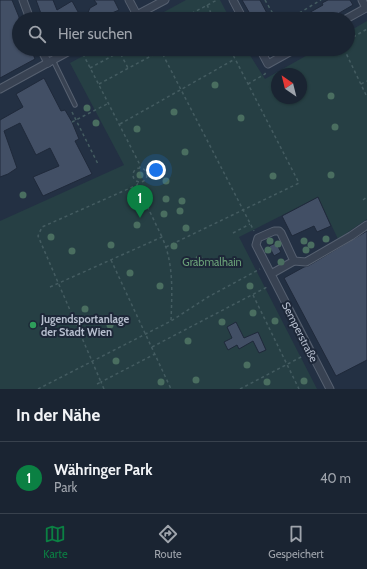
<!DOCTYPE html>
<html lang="de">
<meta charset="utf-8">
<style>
body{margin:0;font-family:Cabin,sans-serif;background:#232c3a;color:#f1f3f6}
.compass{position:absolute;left:271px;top:68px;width:36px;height:36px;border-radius:50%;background:#1a2432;box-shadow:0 1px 3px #0004;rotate:325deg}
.you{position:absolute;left:156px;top:170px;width:14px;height:14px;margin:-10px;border:3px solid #fff;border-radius:50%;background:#1a73e8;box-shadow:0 0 0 6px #1a73e833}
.badge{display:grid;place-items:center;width:26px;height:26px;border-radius:50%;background:#0b8043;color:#fff;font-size:13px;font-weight:700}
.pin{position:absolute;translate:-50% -33px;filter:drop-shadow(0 1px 2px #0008)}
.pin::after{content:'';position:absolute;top:21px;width:14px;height:12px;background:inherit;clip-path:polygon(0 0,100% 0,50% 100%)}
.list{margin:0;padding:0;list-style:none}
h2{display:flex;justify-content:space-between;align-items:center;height:52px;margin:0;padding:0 16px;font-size:17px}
h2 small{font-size:13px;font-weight:400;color:#9fa4ac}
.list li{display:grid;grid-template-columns:26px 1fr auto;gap:12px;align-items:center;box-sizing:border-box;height:72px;padding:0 16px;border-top:1px solid #38414d}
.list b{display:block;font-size:15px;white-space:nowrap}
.list p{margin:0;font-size:13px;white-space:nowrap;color:#9fa4ac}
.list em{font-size:13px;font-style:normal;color:#9fa4ac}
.icon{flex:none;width:22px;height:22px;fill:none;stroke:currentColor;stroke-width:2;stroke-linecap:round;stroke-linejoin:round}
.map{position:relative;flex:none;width:367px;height:389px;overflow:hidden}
.search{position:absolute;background:#1a2432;box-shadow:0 1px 3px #0004;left:12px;right:12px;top:12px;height:44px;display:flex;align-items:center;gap:10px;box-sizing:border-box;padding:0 14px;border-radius:22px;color:#9fa4ac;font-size:15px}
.sheet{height:124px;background:#1a2432}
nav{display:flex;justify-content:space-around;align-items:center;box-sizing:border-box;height:56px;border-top:1px solid #38414d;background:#1a2432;font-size:11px;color:#9fa4ac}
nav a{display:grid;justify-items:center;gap:2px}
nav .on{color:#0b8043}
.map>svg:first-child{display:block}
.green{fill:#263f44;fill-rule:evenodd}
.building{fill:#424f65;stroke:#1f293a}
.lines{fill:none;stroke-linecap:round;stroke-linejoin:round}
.service-casing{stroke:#566070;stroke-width:5.5}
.minor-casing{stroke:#566070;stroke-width:9}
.path{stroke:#445c61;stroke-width:1.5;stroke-dasharray:3 3;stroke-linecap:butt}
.service{stroke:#384252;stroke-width:3.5}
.minor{stroke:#384252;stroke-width:7}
.tree{fill:#4a6e60}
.leisure-dot{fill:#2e9e5b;stroke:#1d2738;stroke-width:1.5}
.labels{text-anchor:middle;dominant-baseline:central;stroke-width:4;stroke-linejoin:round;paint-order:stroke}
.park-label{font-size:11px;fill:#6aa078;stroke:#1d2738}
.poi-label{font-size:11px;font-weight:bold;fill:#b5bdcd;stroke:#1d2738;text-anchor:start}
.street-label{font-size:11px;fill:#b5bdcd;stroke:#1d2738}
</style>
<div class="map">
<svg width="367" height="389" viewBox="0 0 367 389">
<rect width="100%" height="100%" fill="#233043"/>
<!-- green -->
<g class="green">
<polygon points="186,0 220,0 230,19 151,19"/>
<path d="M 367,21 L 367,219 L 338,239 L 318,197 L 239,237 L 317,389 L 0,389 L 0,221 L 124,165 L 70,63 L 96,49 L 246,49 L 265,79 L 318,49 L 348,49 L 348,32 ZM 277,74 L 301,74 L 301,98 L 277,98 Z"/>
</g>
<!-- building -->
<g class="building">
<polygon points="0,0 12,0 19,17 19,49 31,49 35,59 0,78"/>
<polygon points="36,0 53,0 57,10 72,1 82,19 43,19"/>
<polygon points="94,0 114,0 119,10 112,13 114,16 108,19 85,19 90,8 97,4"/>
<polygon points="242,0 260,0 270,19 253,19"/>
<polygon points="328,0 350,0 353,5 329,19 298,19 323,5 322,3"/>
<polygon points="44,78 61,111 65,110 72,122 79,139 75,141 92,174 43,196 33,177 59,166 50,148 36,155 20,123 4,131 17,168 8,174 0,177 0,120 23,107 16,94"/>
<polygon points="318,197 331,226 317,232 314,226 292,236 282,216"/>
<polygon points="367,231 367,360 336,376 284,278 304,267 308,266"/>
<polygon points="276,243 281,252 274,256 269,246"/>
<polygon points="236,322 244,338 258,332 266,350 259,353 253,341 239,349 237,345 228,350 224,342 232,338 227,327"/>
</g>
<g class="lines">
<!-- service casing -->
<g class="service-casing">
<polyline id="service" points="53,60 75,105"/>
</g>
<!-- minor casing -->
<g class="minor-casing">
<g id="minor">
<polyline points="23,0 30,19"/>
<polyline points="129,0 137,15"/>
<polyline points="233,0 243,19"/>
<polyline points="129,19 165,0"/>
<polyline points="346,19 366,8 362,0"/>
<polyline points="41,49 48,63"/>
<polyline points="260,49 268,64 295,49"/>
<polyline points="0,89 73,49"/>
<polyline points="294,261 306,262 351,236 367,225"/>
<polyline points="271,274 294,261 281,233 279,231 274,231 258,238 256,245 330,389"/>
</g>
</g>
<!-- path -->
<g class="path">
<polyline points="265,0 276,19"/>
<polyline points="207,5 214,19"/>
<polyline points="181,19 217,0"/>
<polyline points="289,19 321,0"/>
<polyline points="348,40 367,29"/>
<polyline points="118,49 128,68"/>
<polyline points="160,49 254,231"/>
<polyline points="344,49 367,97"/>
<polyline points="83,54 139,163 140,168"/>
<polyline points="90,68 125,49"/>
<polyline points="99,84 164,49"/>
<polyline points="248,84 265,74 266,72"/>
<polyline points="361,84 367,81"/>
<polyline points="72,112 98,164"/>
<polyline points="72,122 109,103"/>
<polyline points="120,124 235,59"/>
<circle cx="140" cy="175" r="7"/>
<polyline points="137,185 162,237"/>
<polyline points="363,200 367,197"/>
<polyline points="233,233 250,224"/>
<polyline points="166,247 299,183 230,49"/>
<polyline points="111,260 171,389"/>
<path d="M 50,287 L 162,237 C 174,264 172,292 171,321"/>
<polyline points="253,295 299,389"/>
<polyline points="152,347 269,286"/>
<polyline points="97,384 101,382 38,236 42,227 137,185 139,181"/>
<polyline points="38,389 171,321 208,297 260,269"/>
<polyline points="104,389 101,382 155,354"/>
<polyline points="240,389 303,356"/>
</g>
<!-- service -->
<use href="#service" class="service"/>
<!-- minor -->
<use href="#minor" class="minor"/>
</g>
<!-- trees -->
<g class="tree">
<circle cx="215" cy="85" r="3.5"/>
<circle cx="331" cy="96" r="3.5"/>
<circle cx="87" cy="108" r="3.5"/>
<circle cx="174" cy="112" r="3.5"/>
<circle cx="241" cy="118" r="3.5"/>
<circle cx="96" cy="123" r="3.5"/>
<circle cx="335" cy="127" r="3.5"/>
<circle cx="137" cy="129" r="3.5"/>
<circle cx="185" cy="152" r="3.5"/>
<circle cx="140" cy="175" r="3.5"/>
<circle cx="331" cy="175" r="3.5"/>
<circle cx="273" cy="176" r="3.5"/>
<circle cx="166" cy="181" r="3.5"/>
<circle cx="23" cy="195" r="3.5"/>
<circle cx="166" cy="199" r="3.5"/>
<circle cx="182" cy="201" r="3.5"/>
<circle cx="180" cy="211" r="3.5"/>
<circle cx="164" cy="214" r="3.5"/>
<circle cx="137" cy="225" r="3.5"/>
<circle cx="186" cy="228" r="3.5"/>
<circle cx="51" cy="237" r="3.5"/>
<circle cx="326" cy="239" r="3.5"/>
<circle cx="270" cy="241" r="3.5"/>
<circle cx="304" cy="241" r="3.5"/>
<circle cx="278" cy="244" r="3.5"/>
<circle cx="111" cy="245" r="3.5"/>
<circle cx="311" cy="245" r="3.5"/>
<circle cx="174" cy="246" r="3.5"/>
<circle cx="268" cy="250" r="3.5"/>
<circle cx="306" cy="250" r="3.5"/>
<circle cx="72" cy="251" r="3.5"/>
<circle cx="199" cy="259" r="3.5"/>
<circle cx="281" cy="262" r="3.5"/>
<circle cx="130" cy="273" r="3.5"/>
<circle cx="160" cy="286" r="3.5"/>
<circle cx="250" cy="286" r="3.5"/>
<circle cx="85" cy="309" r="3.5"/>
<circle cx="253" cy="313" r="3.5"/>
<circle cx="275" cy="321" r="3.5"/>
<circle cx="222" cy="322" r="3.5"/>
<circle cx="110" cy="325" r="3.5"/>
<circle cx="188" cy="341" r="3.5"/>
<circle cx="116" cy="361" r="3.5"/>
<circle cx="247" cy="365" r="3.5"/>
<circle cx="196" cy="380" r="3.5"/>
<circle cx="304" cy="381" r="3.5"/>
<circle cx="161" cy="382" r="3.5"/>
<circle cx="267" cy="382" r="3.5"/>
</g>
<!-- markers -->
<circle class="leisure-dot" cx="33" cy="325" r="4"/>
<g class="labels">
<!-- park labels -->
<g class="park-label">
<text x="212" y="262">Grabmalhain</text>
</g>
<!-- poi labels -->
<g class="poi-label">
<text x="41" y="319">Jugendsportanlage<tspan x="41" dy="13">der Stadt Wien</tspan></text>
</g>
<!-- street labels -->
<g class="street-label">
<text transform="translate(300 332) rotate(63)">Semperstraße</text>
</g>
</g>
</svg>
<svg class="compass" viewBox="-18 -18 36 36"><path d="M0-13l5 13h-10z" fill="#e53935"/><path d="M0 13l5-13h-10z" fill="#9fa4ac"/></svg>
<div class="you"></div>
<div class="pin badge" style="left:140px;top:218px">1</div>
<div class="search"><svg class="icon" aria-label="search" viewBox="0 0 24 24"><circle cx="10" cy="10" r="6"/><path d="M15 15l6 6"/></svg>Hier suchen</div>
</div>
<section class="sheet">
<h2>In der Nähe<small></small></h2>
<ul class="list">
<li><span class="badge">1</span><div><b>Währinger Park</b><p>Park</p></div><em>40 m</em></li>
</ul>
</section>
<nav>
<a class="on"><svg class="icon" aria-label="map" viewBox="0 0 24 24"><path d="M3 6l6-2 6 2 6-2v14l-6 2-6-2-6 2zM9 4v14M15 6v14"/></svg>Karte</a>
<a><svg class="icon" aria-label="directions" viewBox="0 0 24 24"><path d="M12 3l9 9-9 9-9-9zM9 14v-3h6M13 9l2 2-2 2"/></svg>Route</a>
<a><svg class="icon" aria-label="saved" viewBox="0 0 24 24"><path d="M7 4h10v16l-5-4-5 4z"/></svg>Gespeichert</a>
</nav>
